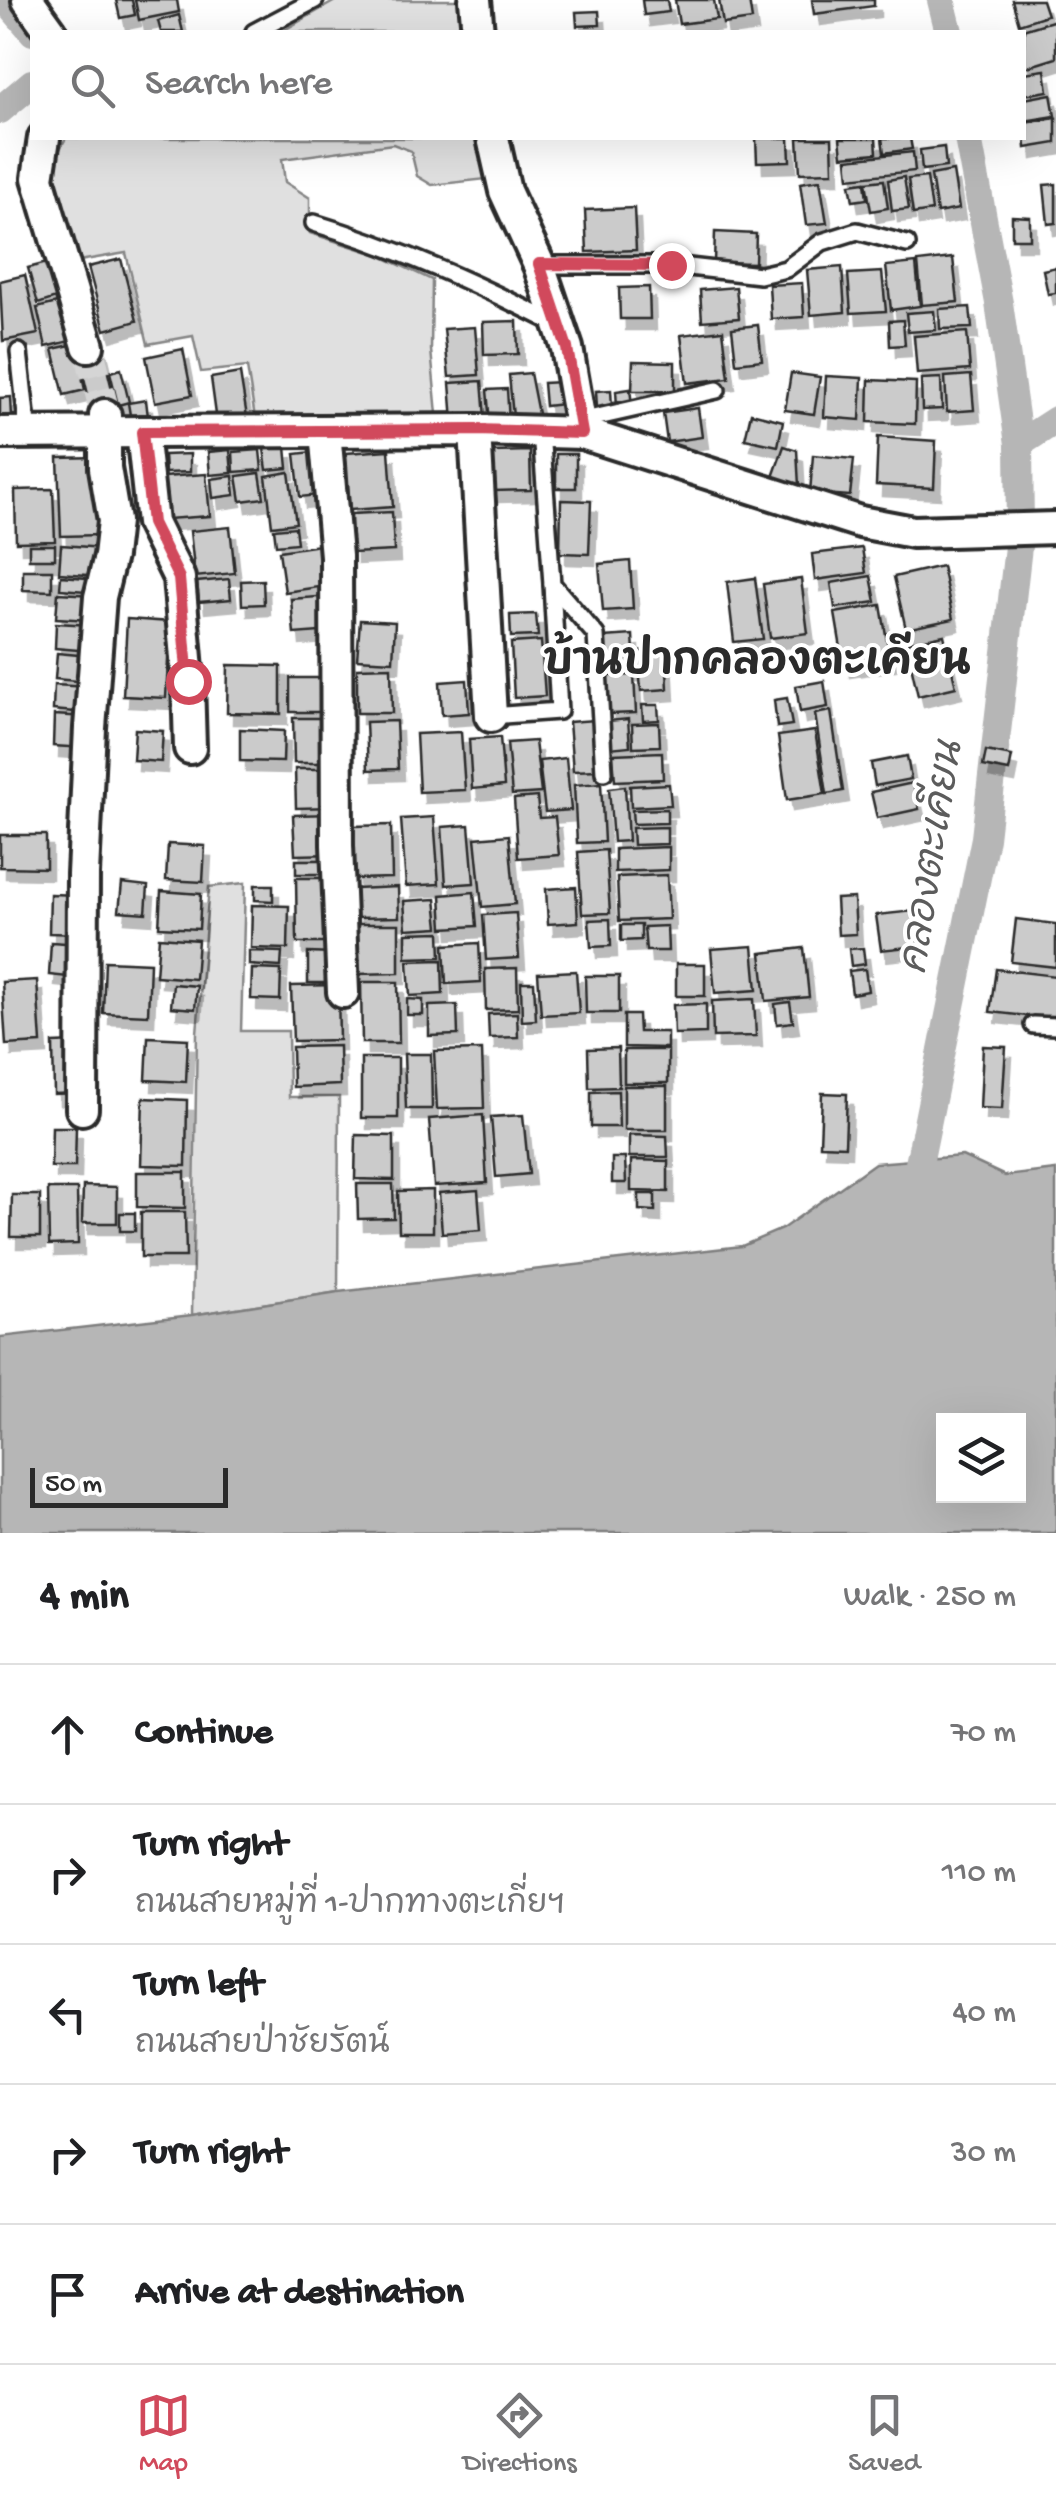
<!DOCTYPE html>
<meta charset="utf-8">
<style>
body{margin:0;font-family:"Gochi Hand","Playpen Sans Thai",sans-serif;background:#f2f2f2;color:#202124}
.controls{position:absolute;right:30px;bottom:30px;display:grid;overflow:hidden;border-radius:0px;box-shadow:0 10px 40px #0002}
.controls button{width:90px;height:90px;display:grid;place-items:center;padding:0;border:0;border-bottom:2px solid #e0e0e0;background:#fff;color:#202124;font:50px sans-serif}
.scale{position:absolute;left:30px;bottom:25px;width:198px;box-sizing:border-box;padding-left:10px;border:5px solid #2b2b2b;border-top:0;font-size:28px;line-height:35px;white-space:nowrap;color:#2b2b2b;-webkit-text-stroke:8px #fff;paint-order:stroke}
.stop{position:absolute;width:30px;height:30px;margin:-22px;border:8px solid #d1495b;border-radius:50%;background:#fff}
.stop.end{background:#d1495b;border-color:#fff;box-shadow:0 2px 10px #0008}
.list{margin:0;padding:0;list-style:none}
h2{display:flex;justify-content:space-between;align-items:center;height:130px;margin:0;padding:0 40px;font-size:42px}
h2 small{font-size:32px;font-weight:400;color:#757577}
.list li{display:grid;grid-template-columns:65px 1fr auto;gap:30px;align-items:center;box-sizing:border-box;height:140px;padding:0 40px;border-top:2px solid #e0e0e0}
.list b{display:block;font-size:38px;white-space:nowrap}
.list p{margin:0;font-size:32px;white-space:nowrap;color:#757577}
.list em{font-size:32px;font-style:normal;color:#757577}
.icon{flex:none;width:55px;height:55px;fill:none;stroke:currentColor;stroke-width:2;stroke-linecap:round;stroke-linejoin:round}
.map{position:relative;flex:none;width:1056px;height:1533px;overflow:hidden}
.search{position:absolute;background:#fff;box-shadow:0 10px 40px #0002;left:30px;right:30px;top:30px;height:110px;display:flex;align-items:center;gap:25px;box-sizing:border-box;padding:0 35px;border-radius:0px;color:#757577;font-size:38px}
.sheet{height:830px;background:#fff}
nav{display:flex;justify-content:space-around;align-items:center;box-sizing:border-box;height:140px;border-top:2px solid #e0e0e0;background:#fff;font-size:28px;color:#757577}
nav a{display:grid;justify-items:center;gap:5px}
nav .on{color:#d1495b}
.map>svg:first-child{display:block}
.green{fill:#e0e0e0;stroke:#868686;stroke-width:2.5}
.water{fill:#b6b6b6;stroke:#7e7e7e;stroke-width:2.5;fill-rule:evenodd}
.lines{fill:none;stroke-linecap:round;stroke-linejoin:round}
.canal{stroke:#b6b6b6;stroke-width:28}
.building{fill:#cbcbcb;stroke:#2b2b2b;stroke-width:2.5;filter:url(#shadow)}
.minor-tunnel{stroke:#d5d5d5;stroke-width:30;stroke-dasharray:30 15;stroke-linecap:butt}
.service-casing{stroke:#2b2b2b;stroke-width:22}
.minor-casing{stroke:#2b2b2b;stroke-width:38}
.service{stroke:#fff;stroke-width:15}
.minor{stroke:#fff;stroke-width:30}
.route{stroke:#d1495b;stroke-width:12}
.labels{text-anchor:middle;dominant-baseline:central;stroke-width:8;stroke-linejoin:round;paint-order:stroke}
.water-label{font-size:40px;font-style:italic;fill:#5c5c5c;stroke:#fff}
.quarter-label{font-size:42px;font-weight:bold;fill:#2b2b2b;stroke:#fff}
</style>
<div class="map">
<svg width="1056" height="1533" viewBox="0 0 1056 1533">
<defs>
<filter id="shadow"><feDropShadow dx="6" dy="11" stdDeviation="0" flood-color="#0004"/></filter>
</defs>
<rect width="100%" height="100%" fill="#fff"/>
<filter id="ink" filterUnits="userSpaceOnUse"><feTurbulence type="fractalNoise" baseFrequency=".01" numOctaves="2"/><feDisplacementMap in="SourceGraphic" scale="20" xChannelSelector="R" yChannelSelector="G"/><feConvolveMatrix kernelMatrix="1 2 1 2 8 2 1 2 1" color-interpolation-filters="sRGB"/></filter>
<g filter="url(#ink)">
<!-- green -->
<g class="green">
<polygon points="337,0 458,0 462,32 281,32"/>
<polygon points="66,138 477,138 487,179 432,185 417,176 411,151 393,144 282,159 285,182 310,198 310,233 379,255 432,280 431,350 438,425 256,424 247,367 201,372 193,336 148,344 126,253 73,262 52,193 52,164"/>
<polygon points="245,883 241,1031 288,1031 289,1097 339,1097 338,1292 192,1315 197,1033 209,887"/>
</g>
<!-- water -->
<path class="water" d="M 962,1156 L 1005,1176 L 1056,1170 L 1056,1533 L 0,1533 L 0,1337 L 192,1315 L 338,1292 L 742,1246 L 782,1229 L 875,1163 ZM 944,1420 L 1018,1420 L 1018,1496 L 944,1496 Z"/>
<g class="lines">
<!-- canal -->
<g class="canal">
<polyline points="941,0 949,32"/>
<polyline points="0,1 10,5 33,32"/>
<polyline points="0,110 32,83"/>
<polyline points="1019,444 1056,420"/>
<polyline points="919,1193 917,1174 985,838 1020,529 1019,444 999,303 968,138"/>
</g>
</g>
<!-- building -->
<g class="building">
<polygon points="116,0 132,0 135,15 120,18"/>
<polygon points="135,0 177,0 179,12 139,20"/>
<polygon points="642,0 667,0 669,12 644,15"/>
<polygon points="675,0 714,0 717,19 679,24"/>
<polygon points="719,0 749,0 752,20 723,24"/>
<polygon points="812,0 874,0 874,6 814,14"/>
<polygon points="1012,0 1042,0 1047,15 1019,24"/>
<polygon points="599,11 600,25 577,26 576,12"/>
<polygon points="179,15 183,32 161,32 158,21"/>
<polygon points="1056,20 1056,58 1024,68 1024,32 1016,32"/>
<polygon points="1045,70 1048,91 1024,95 1024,73"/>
<polygon points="1051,94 1055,116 1024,121 1024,99"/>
<polygon points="1056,118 1056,143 1026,148 1024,123"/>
<polygon points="756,138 789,138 790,161 757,162"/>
<polygon points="798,138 832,138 833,172 800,173"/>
<polygon points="840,138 876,138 877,153 842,156"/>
<polygon points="882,138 910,138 912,149 884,153"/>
<polygon points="944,147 946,167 922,170 920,150"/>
<polygon points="913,152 915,171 849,178 847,159"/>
<polygon points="953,171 959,209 937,213 931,175"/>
<polygon points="904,177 909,209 892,211 888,180"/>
<polygon points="927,177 932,211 913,214 908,179"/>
<polygon points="820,180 827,223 806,225 800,183"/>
<polygon points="884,180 888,208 871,211 866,182"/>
<polygon points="865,182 867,199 853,201 850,184"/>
<polygon points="1056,184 1056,223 1048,224 1044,185"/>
<polygon points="634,208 636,250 587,252 585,210"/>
<polygon points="1012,216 1030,217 1030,239 1012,239"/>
<polygon points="715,232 756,234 755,263 714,262"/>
<polygon points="953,258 958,302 922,305 918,262"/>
<polygon points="121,259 137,321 105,330 88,267"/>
<polygon points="47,263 56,298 38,304 28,268"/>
<polygon points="916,263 920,306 891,310 886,266"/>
<polygon points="842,267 845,312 811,315 807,270"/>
<polygon points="1056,267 1056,293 1048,294 1043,270"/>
<polygon points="882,272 886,311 851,313 848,274"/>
<polygon points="25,275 38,334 3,341 0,281"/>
<polygon points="802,283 804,317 771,319 769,285"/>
<polygon points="649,287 650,319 620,319 619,288"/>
<polygon points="736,287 739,318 702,321 700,290"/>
<polygon points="65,301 74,340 46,347 37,308"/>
<polygon points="970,307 972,328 940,329 939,309"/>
<polygon points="934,311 936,330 908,332 906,313"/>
<polygon points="903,320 905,345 890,346 889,321"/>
<polygon points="517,321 518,354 484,355 483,322"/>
<polygon points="758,325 762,360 736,363 732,328"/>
<polygon points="475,327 479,375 449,377 444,329"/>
<polygon points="723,330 729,378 687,383 681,335"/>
<polygon points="967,332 970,370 917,374 914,336"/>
<polygon points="75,344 85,390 64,395 53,349"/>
<polygon points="101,344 117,410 93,415 77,349"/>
<polygon points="183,349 192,395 155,402 146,357"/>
<polygon points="633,361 675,362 675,391 632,391"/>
<polygon points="121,369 129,402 118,405 110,372"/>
<polygon points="240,373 247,417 217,422 211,378"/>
<polygon points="530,373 540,424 514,427 509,375"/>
<polygon points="791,373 820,377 814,414 785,410"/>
<polygon points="971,375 974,410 947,412 945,377"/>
<polygon points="826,376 862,378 860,420 824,417"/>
<polygon points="941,378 942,409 922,410 921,379"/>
<polygon points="869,380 916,382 915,424 868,422"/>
<polygon points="482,381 485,418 453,421 450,383"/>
<polygon points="561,382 563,404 545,406 543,383"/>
<polygon points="507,389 509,421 490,423 487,390"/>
<polygon points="630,389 632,405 617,406 616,391"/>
<polygon points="611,390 612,407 597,408 596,391"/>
<polygon points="11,397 12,417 0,417 0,398"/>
<polygon points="146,400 149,425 132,427 128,403"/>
<polygon points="698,408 702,437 667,442 663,413"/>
<polygon points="751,413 783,421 778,446 745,439"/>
<polygon points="878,437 936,441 934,488 876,485"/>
<polygon points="784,446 797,450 799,486 773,477"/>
<polygon points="286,447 288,468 267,470 264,449"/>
<polygon points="230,450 232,473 210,475 208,452"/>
<polygon points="260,450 262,470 234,472 233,452"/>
<polygon points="389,450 393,507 350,510 346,453"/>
<polygon points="322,451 328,494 300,497 295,454"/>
<polygon points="530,451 531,490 493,491 492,452"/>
<polygon points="190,454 190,472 165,473 164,455"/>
<rect x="556" y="454" width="20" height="34"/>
<polygon points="813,455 854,459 850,496 810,493"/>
<polygon points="98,457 101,535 61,536 58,458"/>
<polygon points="289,472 296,523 272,526 266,476"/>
<polygon points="260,473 264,498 241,501 237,476"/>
<polygon points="206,474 210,516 167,519 164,477"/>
<polygon points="233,476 235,495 213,498 211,479"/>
<polygon points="53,489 55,541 16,542 15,490"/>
<polygon points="561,500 591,501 589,554 560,553"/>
<polygon points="392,512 394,551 352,553 351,514"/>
<polygon points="230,527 235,573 195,577 190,531"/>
<polygon points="295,527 297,543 276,545 274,529"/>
<polygon points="326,544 332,585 285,592 279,551"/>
<rect x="29" y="545" width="26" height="14"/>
<polygon points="61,545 103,548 102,576 59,573"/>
<polygon points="862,548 866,573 815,580 812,554"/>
<polygon points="630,561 633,609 603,611 599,564"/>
<polygon points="942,566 953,619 906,629 894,577"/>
<polygon points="23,570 52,570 52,591 23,590"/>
<polygon points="61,576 100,579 100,592 60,589"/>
<polygon points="871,576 876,602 835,608 831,583"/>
<polygon points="755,578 763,639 734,642 727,582"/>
<polygon points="229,579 231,599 199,602 197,582"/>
<polygon points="801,579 808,633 770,638 763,584"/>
<polygon points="263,580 264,604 242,605 241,581"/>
<polygon points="58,593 93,595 91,620 56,618"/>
<polygon points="331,596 333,631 294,634 291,599"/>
<polygon points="881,605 890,659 844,666 835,613"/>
<polygon points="536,614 538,636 511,637 510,615"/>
<polygon points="127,619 170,622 166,698 123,696"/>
<polygon points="360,620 395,622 393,661 357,659"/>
<polygon points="56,623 91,625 90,651 55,648"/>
<polygon points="633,635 635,670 606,672 604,637"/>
<polygon points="944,635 956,687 918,696 906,643"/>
<polygon points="541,641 545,696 514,698 511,643"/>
<polygon points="666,650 668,689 641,691 638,652"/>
<polygon points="57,653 89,656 88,682 55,679"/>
<polygon points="228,665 281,666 281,714 227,713"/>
<polygon points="391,667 392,713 357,713 357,668"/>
<polygon points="634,675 636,713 609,714 607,676"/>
<rect x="290" y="678" width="44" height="34"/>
<polygon points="467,680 469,713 442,715 440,682"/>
<polygon points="824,681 828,707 800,712 796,686"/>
<polygon points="54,685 88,687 86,713 53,710"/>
<polygon points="787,698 792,725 777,727 774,700"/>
<polygon points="642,705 658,705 659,720 643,721"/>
<polygon points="831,711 843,791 827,794 815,714"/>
<polygon points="54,715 87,717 85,748 53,746"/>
<polygon points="293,718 333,718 334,763 294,763"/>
<polygon points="628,719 630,746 610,748 608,721"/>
<polygon points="594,720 598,770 573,771 569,722"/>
<polygon points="396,721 398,769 368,770 366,722"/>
<polygon points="659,723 660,746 633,747 632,724"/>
<polygon points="135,729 163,731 161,762 133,760"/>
<polygon points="240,729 284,731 283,762 240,761"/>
<polygon points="815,731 825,794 787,800 778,736"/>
<polygon points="461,732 465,790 419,792 416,734"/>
<polygon points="500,737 504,786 472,789 469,739"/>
<polygon points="535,741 541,793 512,795 507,743"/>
<polygon points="986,751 1012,756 1009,771 983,766"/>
<polygon points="662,752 663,779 615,781 613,754"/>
<polygon points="907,756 911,779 875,786 871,763"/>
<polygon points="566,758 571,810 545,812 539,761"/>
<polygon points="295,769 333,769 334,807 296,808"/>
<polygon points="601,783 604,842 577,843 574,785"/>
<polygon points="913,783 919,809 877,818 871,792"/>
<polygon points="669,784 671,805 631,807 630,786"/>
<polygon points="625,786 628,841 613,842 609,788"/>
<polygon points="537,797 539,818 555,817 559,855 518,858 514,799"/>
<polygon points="667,809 667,823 633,824 632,810"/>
<polygon points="335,814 336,854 295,855 293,815"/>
<polygon points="434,817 439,884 406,886 401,819"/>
<polygon points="391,825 392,878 354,879 353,826"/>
<polygon points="469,825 474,883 446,885 442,827"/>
<polygon points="667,827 667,844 633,845 632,828"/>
<polygon points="0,835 46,835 46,868 0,867"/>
<polygon points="509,835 515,904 482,907 475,838"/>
<polygon points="168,844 205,846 203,882 166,880"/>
<polygon points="669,847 669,870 615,872 615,849"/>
<polygon points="606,850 610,913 582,914 578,852"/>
<rect x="296" y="860" width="35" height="14"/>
<polygon points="667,875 669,919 619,921 617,877"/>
<polygon points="296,878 335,878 336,943 297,943"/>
<polygon points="122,883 148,886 146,913 119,911"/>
<polygon points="255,885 273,885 273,901 255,900"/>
<polygon points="398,887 399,917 356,918 355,889"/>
<polygon points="576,887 578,922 548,924 546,889"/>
<polygon points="161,891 201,894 199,929 159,927"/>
<polygon points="474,892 477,926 443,928 441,895"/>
<polygon points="50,894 81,895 79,934 49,933"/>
<polygon points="854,898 856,934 838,935 836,899"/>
<polygon points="436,899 439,927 406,929 404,901"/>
<polygon points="252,905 289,906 288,949 251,948"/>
<polygon points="914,911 918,946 881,950 876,915"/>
<polygon points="516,913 519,958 486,960 483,915"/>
<polygon points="610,919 611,946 591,947 589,920"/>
<polygon points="1016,919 1056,924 1056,967 1011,962"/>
<polygon points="356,924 399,924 399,973 356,974"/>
<polygon points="621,925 641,925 641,940 621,941"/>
<polygon points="667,926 668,951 646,951 644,927"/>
<polygon points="440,932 441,957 406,958 406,933"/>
<polygon points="159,937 198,940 195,979 156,976"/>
<polygon points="51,942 80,944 78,978 49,975"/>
<polygon points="479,943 481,982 446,984 444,945"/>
<polygon points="753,946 757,990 715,993 711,949"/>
<polygon points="804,948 809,997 766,1001 761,953"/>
<polygon points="863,948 865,964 851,966 849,949"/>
<polygon points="249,951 282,952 281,967 249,965"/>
<polygon points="308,953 333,954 333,983 308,983"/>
<polygon points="442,960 443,994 410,996 408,961"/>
<polygon points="105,961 150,963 148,1015 103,1013"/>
<rect x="676" y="964" width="29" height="32"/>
<polygon points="517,968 518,1009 486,1010 485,969"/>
<polygon points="252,969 281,970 280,1000 251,999"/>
<polygon points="865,969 868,991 852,994 849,971"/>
<polygon points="996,969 1056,976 1056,1019 990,1012"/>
<polygon points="576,971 579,1013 541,1015 538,973"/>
<polygon points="585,976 619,976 619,1013 586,1013"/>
<polygon points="37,980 41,1043 6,1045 2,982"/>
<polygon points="361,982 398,982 399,1043 362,1043"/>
<polygon points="521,982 534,982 536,1020 522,1021"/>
<polygon points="173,984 197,986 195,1009 171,1007"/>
<polygon points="338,985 339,1040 293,1041 291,986"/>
<polygon points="407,999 423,1000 423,1015 407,1015"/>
<polygon points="754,999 756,1036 713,1037 712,1001"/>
<polygon points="790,1002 793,1022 777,1024 775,1004"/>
<polygon points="706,1004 706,1033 674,1034 673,1005"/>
<polygon points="457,1005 458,1035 429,1036 429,1006"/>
<polygon points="517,1013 518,1037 489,1038 488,1014"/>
<polygon points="624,1015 638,1015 639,1032 667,1032 667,1048 624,1047"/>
<polygon points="148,1037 188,1039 186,1082 146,1080"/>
<polygon points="76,1042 78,1093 54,1094 53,1043"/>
<polygon points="339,1046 340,1085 293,1087 292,1047"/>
<polygon points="983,1046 1006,1047 1002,1109 980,1108"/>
<polygon points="618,1048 619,1087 589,1088 588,1049"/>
<polygon points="482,1050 484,1108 437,1109 434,1051"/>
<rect x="624" y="1050" width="44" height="33"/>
<polygon points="404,1054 431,1054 432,1109 406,1109"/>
<rect x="361" y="1058" width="37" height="60"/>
<rect x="624" y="1086" width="43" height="44"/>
<polygon points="618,1091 619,1127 591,1127 591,1092"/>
<polygon points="822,1093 847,1094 845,1146 820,1145"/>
<polygon points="143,1098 187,1100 186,1166 141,1165"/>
<polygon points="483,1115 487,1183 434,1186 429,1119"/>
<polygon points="523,1115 529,1174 496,1177 491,1117"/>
<polygon points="52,1127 76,1127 75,1167 51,1167"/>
<polygon points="356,1135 394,1136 394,1180 355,1179"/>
<polygon points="629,1135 667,1136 668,1157 629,1157"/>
<polygon points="612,1158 625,1158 626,1183 612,1183"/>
<polygon points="631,1160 668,1161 668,1192 631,1191"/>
<polygon points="137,1172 185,1172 185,1208 137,1207"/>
<polygon points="357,1184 393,1184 394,1218 358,1219"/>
<polygon points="83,1186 117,1187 117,1223 82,1223"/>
<polygon points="48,1189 77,1189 78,1244 49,1245"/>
<polygon points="433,1190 433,1232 399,1232 398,1191"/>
<polygon points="478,1190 481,1230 442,1233 439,1193"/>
<polygon points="639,1194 655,1194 655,1211 639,1210"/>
<polygon points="12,1195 40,1195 40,1237 11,1237"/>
<polygon points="141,1212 185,1212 186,1257 141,1257"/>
<rect x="120" y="1213" width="15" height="18"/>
</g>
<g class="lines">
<!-- minor-tunnel -->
<polyline class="minor-tunnel" points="88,346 105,413"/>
<!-- service casing -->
<g class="service-casing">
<g id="service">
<polyline points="254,32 315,0"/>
<path d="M 314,223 C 398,248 477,284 556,324"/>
<polyline points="539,265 671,265 760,275 786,269 822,242 857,231 907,244"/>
<polyline points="19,352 28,433"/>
<polyline points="580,421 717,390"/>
<polyline points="541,431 552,584 596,635 604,772"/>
<polyline points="491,716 559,711 552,584"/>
<polyline points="1033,1025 1056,1026"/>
</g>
</g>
<!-- minor casing -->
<g class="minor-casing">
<g id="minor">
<polyline points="28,0 51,32"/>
<polyline points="475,0 478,32"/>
<polyline points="44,138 38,178 88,346"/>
<polyline points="493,138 505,191 539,265 567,348 582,433"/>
<polyline points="475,430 491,716"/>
<polyline points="325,431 336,556 337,845 343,992"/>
<polyline points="142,432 152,523 179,578 188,681 190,748"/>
<polyline points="0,433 475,430 582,433 860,522 913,532 1056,528"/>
<polyline points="82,1109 83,874 90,728 100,597 110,556 114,521 105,468 105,415"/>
</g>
</g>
<!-- service -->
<use href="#service" class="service"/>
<!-- minor -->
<use href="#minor" class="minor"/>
</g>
</g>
<g class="lines" filter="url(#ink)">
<!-- route -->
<polyline class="route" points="188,681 179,578 152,523 142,432 476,430 582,433 567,348 539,264 671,265"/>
</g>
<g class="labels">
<!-- water labels -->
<g class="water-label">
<text transform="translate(935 858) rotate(-81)">คลองตะเคียน</text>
</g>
<!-- quarter labels -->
<g class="quarter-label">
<text x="757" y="665">บ้านปากคลองตะเคียน</text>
</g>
</g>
</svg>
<div class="controls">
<button><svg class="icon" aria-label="layers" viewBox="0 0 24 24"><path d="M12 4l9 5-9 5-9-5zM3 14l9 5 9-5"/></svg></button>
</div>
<div class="scale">50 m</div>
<div class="stop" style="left:188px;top:681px"></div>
<div class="stop end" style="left:671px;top:265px"></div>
<div class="search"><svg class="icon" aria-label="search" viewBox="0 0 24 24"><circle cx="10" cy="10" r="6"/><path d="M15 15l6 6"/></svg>Search here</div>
</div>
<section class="sheet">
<h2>4 min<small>Walk · 250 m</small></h2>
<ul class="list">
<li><svg class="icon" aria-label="ahead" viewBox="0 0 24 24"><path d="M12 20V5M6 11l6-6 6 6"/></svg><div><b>Continue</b></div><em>70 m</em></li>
<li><svg class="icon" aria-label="right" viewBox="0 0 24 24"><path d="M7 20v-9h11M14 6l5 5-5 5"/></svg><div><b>Turn right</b><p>ถนนสายหมู่ที่ 1-ปากทางตะเกี่ยฯ</p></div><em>110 m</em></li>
<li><svg class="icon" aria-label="left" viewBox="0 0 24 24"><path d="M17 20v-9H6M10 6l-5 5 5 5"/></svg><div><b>Turn left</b><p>ถนนสายป่าชัยรัตน์</p></div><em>40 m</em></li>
<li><svg class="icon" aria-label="right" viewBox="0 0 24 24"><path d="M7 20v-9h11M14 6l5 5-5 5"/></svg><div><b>Turn right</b></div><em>30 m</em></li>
<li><svg class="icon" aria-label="arrive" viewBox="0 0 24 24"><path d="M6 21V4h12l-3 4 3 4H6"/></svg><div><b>Arrive at destination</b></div></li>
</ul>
</section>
<nav>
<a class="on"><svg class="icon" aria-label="map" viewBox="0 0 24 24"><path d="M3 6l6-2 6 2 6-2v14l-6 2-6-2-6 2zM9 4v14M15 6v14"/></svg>Map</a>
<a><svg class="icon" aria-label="directions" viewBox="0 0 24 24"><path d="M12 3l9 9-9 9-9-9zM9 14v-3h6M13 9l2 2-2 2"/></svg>Directions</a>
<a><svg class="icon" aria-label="saved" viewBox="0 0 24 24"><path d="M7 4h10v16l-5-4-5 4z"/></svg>Saved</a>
</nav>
